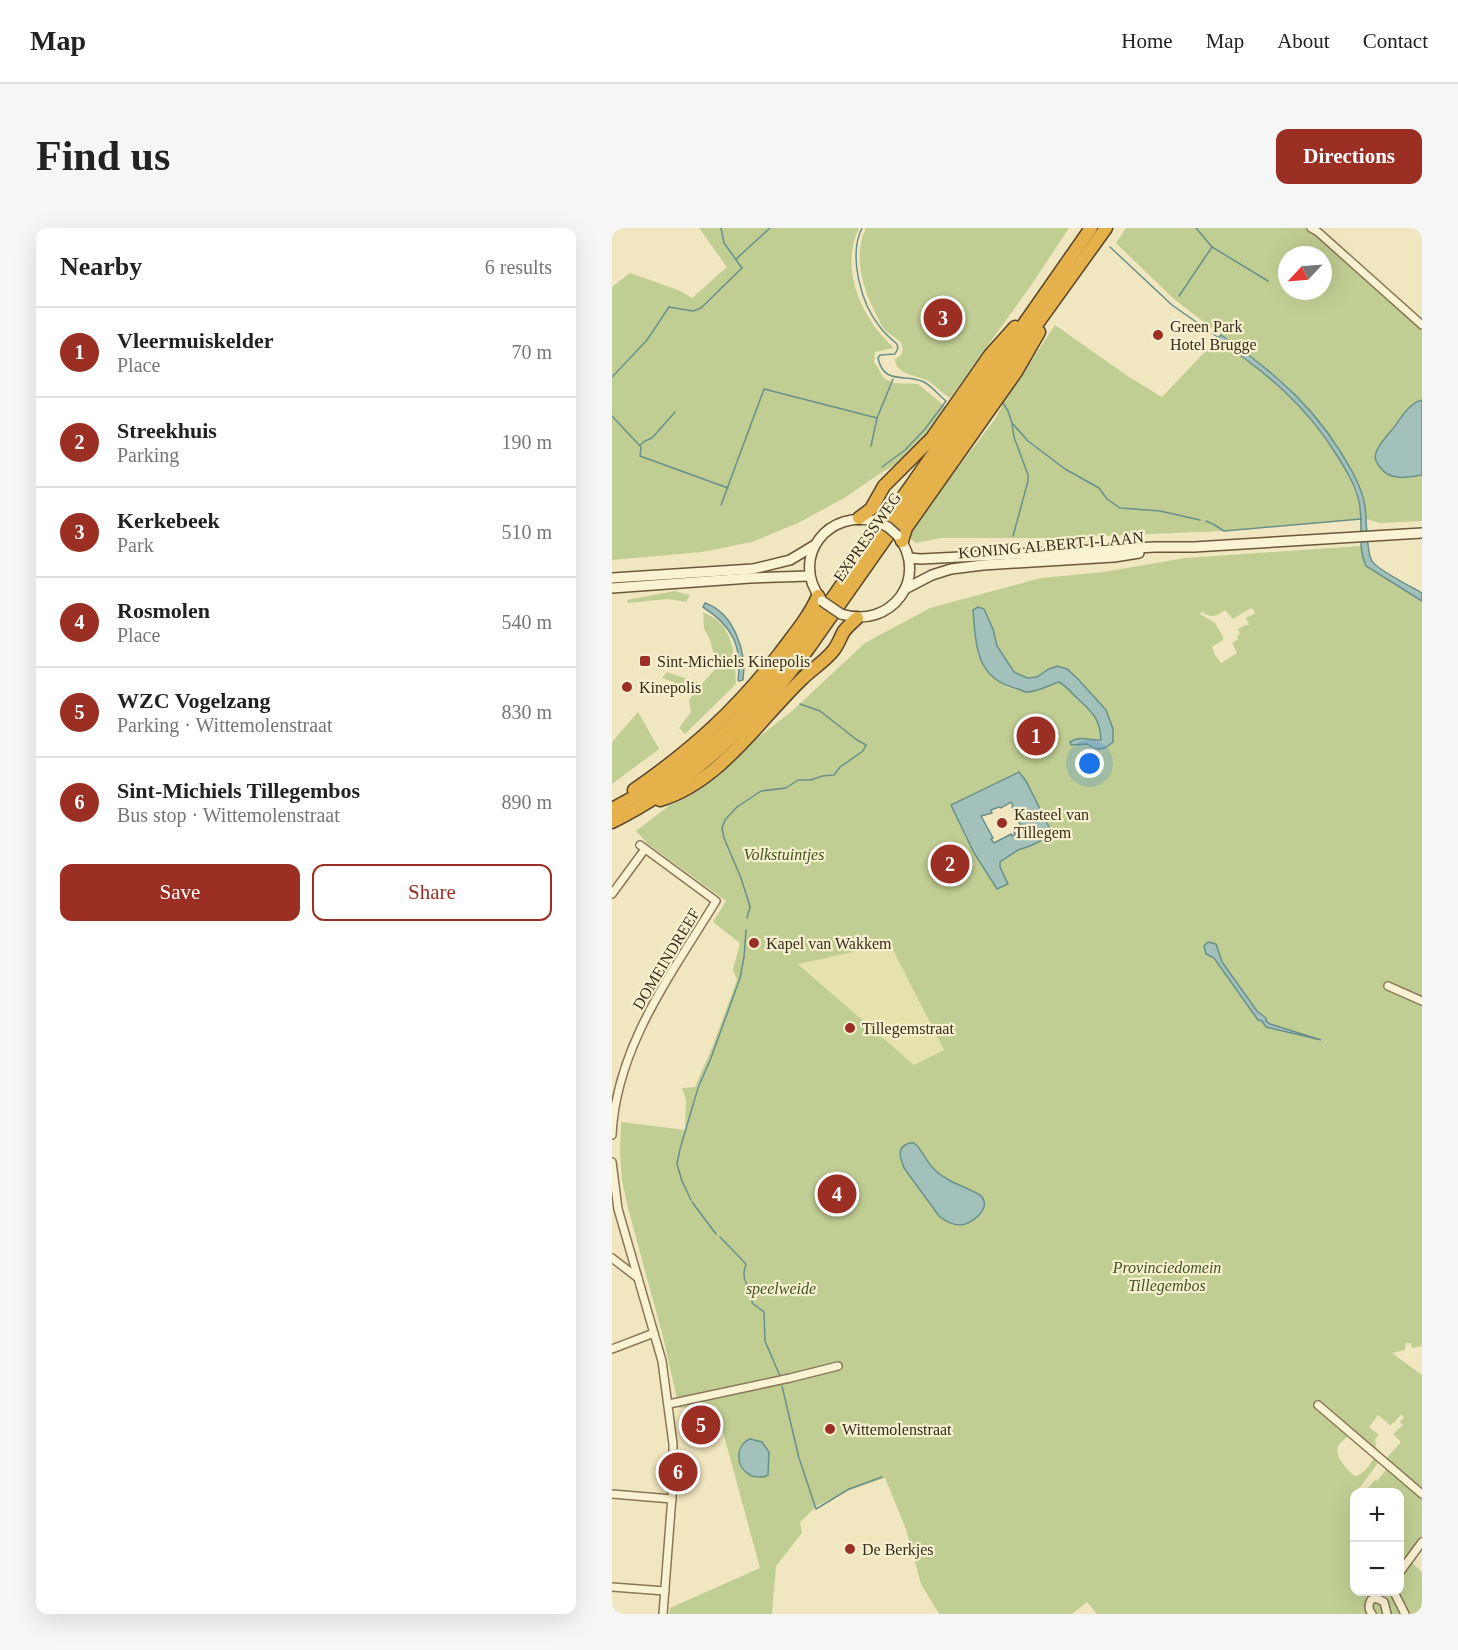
<!DOCTYPE html>
<meta charset="utf-8">
<style>
body{margin:0;font-family:"Times New Roman",serif;background:#f6f6f6;color:#222}
.controls{position:absolute;right:18px;bottom:18px;display:grid;overflow:hidden;border-radius:12px;box-shadow:0 6px 24px #0002}
.controls button{width:54px;height:54px;display:grid;place-items:center;padding:0;border:0;border-bottom:2px solid #e0e0e0;background:#fff;color:#222;font:30px sans-serif}
.compass{position:absolute;left:666px;top:18px;width:54px;height:54px;border-radius:50%;background:#fff;box-shadow:0 6px 24px #0002;rotate:244deg}
.you{position:absolute;left:478px;top:536px;width:21px;height:21px;margin:-15px;border:4px solid #fff;border-radius:50%;background:#1a73e8;box-shadow:0 0 0 9px #1a73e833}
.badge{display:grid;place-items:center;width:39px;height:39px;border-radius:50%;background:#9b2f24;color:#fff;font-size:20px;font-weight:700}
.pin{position:absolute;translate:-50% -50%;border:3px solid #fff;box-shadow:0 2px 6px #0006}
.list{margin:0;padding:0;list-style:none}
h2{display:flex;justify-content:space-between;align-items:center;height:78px;margin:0;padding:0 24px;font-size:26px}
h2 small{font-size:20px;font-weight:400;color:#767676}
.list li{display:grid;grid-template-columns:39px 1fr auto;gap:18px;align-items:center;box-sizing:border-box;height:90px;padding:0 24px;border-top:2px solid #e0e0e0}
.list b{display:block;font-size:22px;white-space:nowrap}
.list p{margin:0;font-size:20px;white-space:nowrap;color:#767676}
.list em{font-size:20px;font-style:normal;color:#767676}
.actions{display:flex;gap:12px;padding:18px 24px}
.actions a{flex:1;padding:14px 0;border:2px solid #9b2f24;border-radius:12px;text-align:center;font-size:21px;color:#9b2f24}
.actions .main{background:#9b2f24;color:#fff}
.map{position:relative;flex:none;width:810px;height:1386px;overflow:hidden;border-radius:12px}
header{display:flex;align-items:center;gap:36px;box-sizing:border-box;height:84px;padding:0 30px;background:#fff;border-bottom:2px solid #e0e0e0}
header strong{font-size:28px}
nav{display:flex;gap:33px;margin-inline-start:auto;font-size:21px}
.intro{display:flex;align-items:center;justify-content:space-between;box-sizing:border-box;height:144px;padding:0 36px}
h1{margin:0;font-size:42px}
.button{padding:15px 27px;border-radius:12px;background:#9b2f24;color:#fff;font-size:21px;font-weight:700}
main{display:flex;gap:36px;padding:0 36px}
aside{flex:1;background:#fff;border-radius:12px;box-shadow:0 6px 24px #0002}
.map>svg:first-child{display:block}
.farmland{fill:#e6e2ac}
.green{fill:#c1ce93;fill-rule:evenodd}
.water{fill:#a3c1bb;stroke:#69908a;stroke-width:1.5;fill-rule:evenodd}
.lines{fill:none;stroke-linecap:round;stroke-linejoin:round}
.stream{stroke:#69908a;stroke-width:1.5}
.street-casing{stroke:#897757;stroke-width:10}
.secondary-casing{stroke:#6b583a;stroke-width:12}
.highway-casing{stroke:#57442b;stroke-width:15}
.street{stroke:#faf3d3;stroke-width:7}
.secondary{stroke:#faf3d3;stroke-width:9}
.highway{stroke:#e4b14b;stroke-width:12}
.secondary-bridge-casing{stroke:#6b583a;stroke-width:12;stroke-linecap:butt}
.secondary-bridge{stroke:#faf3d3;stroke-width:9}
.poi-dot{fill:#9b2f24;stroke:#f7f0cf;stroke-width:2}
.labels{text-anchor:middle;dominant-baseline:central;stroke-width:4.5;stroke-linejoin:round;paint-order:stroke}
.poi-label{font-size:16px;fill:#382c1c;stroke:#f7f0cf;text-anchor:start}
.street-label{font-size:16px;fill:#382c1c;stroke:#f7f0cf}
.park-label{font-size:16px;font-style:italic;fill:#435521;stroke:#f7f0cf}
</style>
<header>
<strong>Map</strong>
<nav><a>Home</a><a>Map</a><a>About</a><a>Contact</a></nav>
</header>
<div class="intro"><h1>Find us</h1><a class="button">Directions</a></div>
<main>
<aside>
<h2>Nearby<small>6 results</small></h2>
<ul class="list">
<li><span class="badge">1</span><div><b>Vleermuiskelder</b><p>Place</p></div><em>70 m</em></li>
<li><span class="badge">2</span><div><b>Streekhuis</b><p>Parking</p></div><em>190 m</em></li>
<li><span class="badge">3</span><div><b>Kerkebeek</b><p>Park</p></div><em>510 m</em></li>
<li><span class="badge">4</span><div><b>Rosmolen</b><p>Place</p></div><em>540 m</em></li>
<li><span class="badge">5</span><div><b>WZC Vogelzang</b><p>Parking · Wittemolenstraat</p></div><em>830 m</em></li>
<li><span class="badge">6</span><div><b>Sint-Michiels Tillegembos</b><p>Bus stop · Wittemolenstraat</p></div><em>890 m</em></li>
</ul>
<div class="actions"><a class="main">Save</a><a>Share</a></div>
</aside>
<div class="map">
<svg width="810" height="1386" viewBox="0 0 810 1386">
<rect width="100%" height="100%" fill="#f0e6bf"/>
<!-- farmland -->
<polygon class="farmland" points="278,716 332,822 302,837 186,735"/>
<!-- green -->
<g class="green">
<path d="M 87,0 L 247,0 C 227,42 250,91 282,120 L 263,124 L 262,134 L 272,150 L 282,155 L 306,156 L 334,179 L 315,205 L 286,235 L 267,246 L 234,269 L 186,295 L 140,314 L 90,324 L 0,332 L 0,59 L 18,45 L 66,62 L 80,70 L 115,39 Z"/>
<path d="M 254,0 L 457,0 L 420,56 L 338,170 C 330,165 325,159 318,154 C 307,147 283,147 283,131 L 289,127 L 291,121 L 289,114 C 284,110 279,107 274,103 C 268,96 264,86 260,78 C 249,54 242,25 254,0 Z"/>
<path d="M 514,0 L 694,0 L 714,15 L 810,103 L 810,172 C 793,177 774,210 764,224 L 794,250 L 810,247 L 810,293 L 768,295 L 754,291 L 753,278 L 742,248 L 724,215 L 694,177 L 670,153 L 563,72 L 504,15 ZM 675,27 L 711,27 L 711,63 L 675,63 Z"/>
<path d="M 443,97 L 517,149 L 550,169 L 605,111 C 656,145 695,177 727,231 C 739,250 747,269 749,291 L 612,303 L 443,310 L 329,310 L 303,315 L 299,311 L 300,300 L 383,191 L 394,171 Z"/>
<path d="M 749,318 L 752,334 L 757,341 L 810,373 L 810,1118 L 800,1120 L 799,1115 L 794,1115 L 793,1122 L 780,1125 L 810,1147 L 810,1310 L 788,1340 L 788,1264 L 762,1264 L 760,1263 L 758,1264 L 752,1264 L 763,1252 L 765,1253 L 777,1238 L 772,1233 L 789,1214 L 781,1206 L 791,1197 L 788,1194 L 792,1189 L 789,1186 L 782,1195 L 780,1195 L 779,1198 L 766,1187 L 757,1199 L 767,1207 L 763,1211 L 764,1219 L 767,1222 L 766,1224 L 737,1207 C 734,1210 728,1215 726,1218 C 722,1229 736,1243 743,1248 C 752,1247 759,1235 764,1227 L 769,1231 L 745,1263 L 746,1264 L 742,1264 L 742,1364 L 778,1364 L 789,1386 L 485,1386 L 475,1374 L 460,1386 L 327,1386 L 309,1356 L 294,1301 L 273,1250 L 238,1262 L 206,1277 L 188,1294 L 190,1305 L 164,1338 L 160,1386 L 57,1386 L 58,1380 L 148,1340 L 104,1178 L 67,1180 L 51,1109 L 16,980 L 10,953 L 8,924 L 9,894 L 73,902 L 74,872 L 70,860 L 83,859 L 100,820 L 125,752 L 121,742 L 128,715 L 101,694 L 114,673 L 36,616 L 24,603 L 179,484 L 253,415 L 318,380 L 429,350 L 492,344 L 573,330 ZM 639,380 L 643,383 L 642,386 L 634,390 L 637,397 L 633,397 L 626,401 L 628,406 L 625,408 L 626,411 L 620,415 L 625,425 L 609,435 L 603,427 L 600,419 L 611,412 L 611,409 L 603,395 L 588,386 L 590,384 C 600,391 605,388 613,382 L 621,391 ZM 372,382 L 381,401 L 385,418 L 402,444 L 415,450 L 425,449 L 437,441 L 444,438 L 455,441 L 483,469 L 495,520 C 491,520 484,521 480,520 C 471,516 473,514 462,518 L 474,510 L 480,513 L 489,512 C 487,488 481,485 465,470 C 459,464 454,458 446,454 L 415,464 L 394,459 L 368,430 L 362,396 ZM 407,544 L 414,553 L 441,607 L 418,618 L 405,622 L 388,634 L 385,661 L 362,625 L 339,578 ZM 278,716 L 332,822 L 302,837 L 186,736 ZM 598,727 L 607,729 C 617,750 636,775 654,790 L 654,793 L 658,796 L 678,802 L 654,799 L 650,793 L 646,792 L 602,730 ZM 302,915 L 306,919 L 322,942 L 347,959 L 359,962 L 372,974 C 370,988 360,991 348,997 L 333,993 L 289,933 L 288,923 Z"/>
<polygon points="63,363 78,367 74,374 56,371 16,375 15,372"/>
<path d="M 91,384 C 96,387 104,390 108,395 C 123,411 123,435 124,456 L 73,506 L 67,500 L 79,484 L 77,472 L 85,462 L 50,450 L 55,444 L 90,456 L 105,439 L 98,412 L 92,400 Z"/>
<polygon points="26,484 47,521 0,556 0,514"/>
<polygon points="799,1334 810,1344 810,1386 795,1386 785,1364 788,1364 788,1350"/>
</g>
<!-- water -->
<g class="water">
<path d="M 609,107 C 666,147 707,182 741,245 C 746,255 752,267 753,279 C 755,292 754,324 760,333 C 765,342 800,359 810,365 L 810,373 L 754,338 C 744,316 753,292 746,270 C 742,255 734,242 726,229 C 695,178 654,144 605,111 Z"/>
<path d="M 810,172 L 810,247 C 794,250 777,253 767,238 C 764,234 762,230 764,225 C 767,215 777,206 783,198 C 790,188 798,175 810,172 Z"/>
<path d="M 93,375 C 122,385 135,424 131,452 L 127,453 L 126,452 C 131,418 119,397 91,379 Z"/>
<path d="M 366,379 L 372,381 L 381,401 L 385,418 L 402,444 L 415,450 L 425,449 L 437,441 L 445,438 L 455,441 L 466,451 L 494,482 L 501,501 L 501,514 C 491,523 485,523 475,516 L 459,517 L 458,514 C 469,507 477,513 489,512 C 488,490 480,484 465,470 C 459,464 454,458 447,454 C 437,457 426,464 415,464 C 412,464 409,462 406,461 C 364,451 364,419 361,382 Z"/>
<path d="M 407,544 L 414,553 L 441,607 L 418,618 L 406,622 L 388,634 L 388,639 L 396,656 L 385,661 L 362,625 L 339,577 ZM 399,574 L 401,578 L 400,579 L 408,597 L 410,596 L 412,601 L 408,603 L 407,602 L 402,604 L 403,606 L 400,608 L 399,606 L 382,615 L 379,611 L 381,610 L 369,588 L 380,585 L 379,582 L 387,579 L 389,580 Z"/>
<polygon points="596,714 604,716 610,734 645,783 654,790 654,793 658,796 709,812 654,799 650,793 646,792 602,730 594,726 592,718"/>
<path d="M 297,915 L 302,915 C 311,922 314,934 322,941 C 326,946 332,949 337,952 C 345,957 366,964 370,969 C 379,981 359,997 348,997 C 340,997 333,993 327,988 L 292,940 C 288,929 284,920 297,915 Z"/>
<path d="M 138,1211 L 150,1214 L 157,1224 L 156,1247 L 152,1249 C 147,1248 142,1250 138,1247 C 123,1239 123,1217 138,1211 Z"/>
</g>
<g class="lines">
<!-- stream -->
<g class="stream">
<path d="M 250,0 C 236,28 249,76 268,99 C 273,106 279,111 285,116 L 286,120 L 283,126 L 268,127 L 266,130 C 272,158 294,145 312,154 C 321,159 326,167 334,173 L 313,201 L 293,222 L 270,239"/>
<polyline points="584,0 600,19 656,53"/>
<polyline points="498,19 560,77 607,110"/>
<polyline points="124,31 158,0"/>
<polyline points="567,68 600,19"/>
<polyline points="0,149 35,112 57,79 81,83 89,80 130,40 112,15 109,0"/>
<polyline points="391,175 396,183 400,195 416,213 453,241 487,260 495,271 508,280 548,283 588,292"/>
<polyline points="0,188 29,219 28,228 116,260"/>
<polyline points="400,196 402,209 416,247 416,253 401,308"/>
<polyline points="28,217 33,213 40,210 63,184"/>
<polyline points="259,218 265,190 281,151"/>
<polyline points="109,277 152,161 265,190"/>
<polyline points="594,293 601,296 612,303 749,291"/>
<polyline points="135,690 138,679 136,672 129,650 112,610 110,600 113,592 125,579 149,563 174,560 186,552 199,552 210,548 222,547 228,539 251,523 254,517 245,512 208,483 188,476"/>
<polyline points="79,972 70,953 65,936 68,921 86,860 99,830 128,750 132,729 134,702"/>
<polyline points="80,974 104,1006"/>
<path d="M 108,1009 L 134,1036 C 127,1056 141,1058 140,1075 L 152,1084 L 153,1113 L 168,1148"/>
<polyline points="170,1158 187,1230 204,1281 237,1261 270,1249"/>
</g>
<!-- street casing -->
<g class="street-casing">
<g id="street">
<polyline points="699,0 706,4 810,97"/>
<polyline points="0,666 33,621"/>
<polyline points="776,758 810,773"/>
<path d="M 0,907 C 4,819 60,745 104,673 L 28,617"/>
<polyline points="0,934 6,981 50,1133 61,1216 61,1255 51,1386"/>
<polyline points="0,1030 26,1050"/>
<polyline points="0,1121 42,1105"/>
<polyline points="57,1176 178,1150 226,1138"/>
<polyline points="706,1177 810,1266"/>
<polyline points="0,1266 60,1271"/>
<polyline points="788,1344 810,1314"/>
<polyline points="0,1359 53,1363"/>
<polyline points="782,1364 793,1386"/>
<path d="M 760,1386 C 756,1381 756,1377 759,1372 L 764,1370 L 772,1374 L 775,1386"/>
</g>
</g>
<!-- secondary casing -->
<g class="secondary-casing">
<g id="secondary">
<polyline points="297,330 309,331 543,319 582,319 810,305"/>
<polyline points="0,350 141,341 178,332 203,317"/>
<polyline points="0,360 138,350 198,348"/>
<polyline points="293,361 320,347 339,341 371,337 502,329 527,325"/>
<path d="M 209,371 C 177,329 217,279 266,294"/>
<path d="M 229,386 C 279,402 318,350 286,308"/>
</g>
</g>
<!-- highway casing -->
<g class="highway-casing">
<g id="highway">
<polyline points="247,290 259,281 272,258 320,210 378,127 403,99"/>
<polyline points="290,313 294,300 404,144 427,104"/>
<path d="M 22,562 C 81,521 124,482 168,425 C 182,406 197,389 206,368"/>
<path d="M 48,572 C 108,554 147,492 190,451 C 200,441 212,434 221,423 C 226,417 228,410 232,403 C 236,398 241,394 245,390"/>
<polyline points="0,581 53,552 69,541 108,509 129,488 187,418 479,0"/>
<path d="M 0,594 C 82,553 142,494 196,421 L 397,135 L 494,0"/>
</g>
</g>
<!-- street -->
<use href="#street" class="street"/>
<!-- secondary -->
<use href="#secondary" class="secondary"/>
<!-- highway -->
<use href="#highway" class="highway"/>
<!-- secondary-bridge casing -->
<g class="secondary-bridge-casing">
<g id="secondary-bridge">
<polyline points="266,294 276,299 285,307"/>
<polyline points="210,373 229,386"/>
</g>
</g>
<!-- secondary-bridge -->
<use href="#secondary-bridge" class="secondary-bridge"/>
</g>
<!-- markers -->
<g class="poi-dot">
<circle cx="546" cy="107" r="6"/>
<rect x="27" y="427" width="12" height="12" rx="3"/>
<circle cx="15" cy="459" r="6"/>
<circle cx="390" cy="595" r="6"/>
<circle cx="142" cy="715" r="6"/>
<circle cx="238" cy="800" r="6"/>
<circle cx="218" cy="1201" r="6"/>
<circle cx="238" cy="1321" r="6"/>
</g>
<g class="labels">
<!-- poi labels -->
<g class="poi-label">
<text x="558" y="98">Green Park<tspan x="558" dy="18">Hotel Brugge</tspan></text>
<text x="45" y="433">Sint-Michiels Kinepolis</text>
<text x="27" y="459">Kinepolis</text>
<text x="402" y="586">Kasteel van<tspan x="402" dy="18">Tillegem</tspan></text>
<text x="154" y="715">Kapel van Wakkem</text>
<text x="250" y="800">Tillegemstraat</text>
<text x="230" y="1201">Wittemolenstraat</text>
<text x="250" y="1321">De Berkjes</text>
</g>
<!-- street labels -->
<g class="street-label">
<text transform="translate(255 309) rotate(-55)">EXPRESSWEG</text>
<text transform="translate(439 317) rotate(-5)">KONING ALBERT I-LAAN</text>
<text transform="translate(54 731) rotate(-59)">DOMEINDREEF</text>
</g>
<!-- park labels -->
<g class="park-label">
<text x="172" y="626">Volkstuintjes</text>
<text x="555" y="1039">Provinciedomein<tspan x="555" dy="18">Tillegembos</tspan></text>
<text x="169" y="1060">speelweide</text>
</g>
</g>
</svg>
<div class="controls">
<button>+</button>
<button>−</button>
</div>
<svg class="compass" viewBox="-18 -18 36 36"><path d="M0-13l5 13h-10z" fill="#e53935"/><path d="M0 13l5-13h-10z" fill="#767676"/></svg>
<div class="you"></div>
<div class="pin badge" style="left:424px;top:508px">1</div>
<div class="pin badge" style="left:338px;top:636px">2</div>
<div class="pin badge" style="left:331px;top:90px">3</div>
<div class="pin badge" style="left:225px;top:966px">4</div>
<div class="pin badge" style="left:89px;top:1197px">5</div>
<div class="pin badge" style="left:66px;top:1244px">6</div>
</div>
</main>
